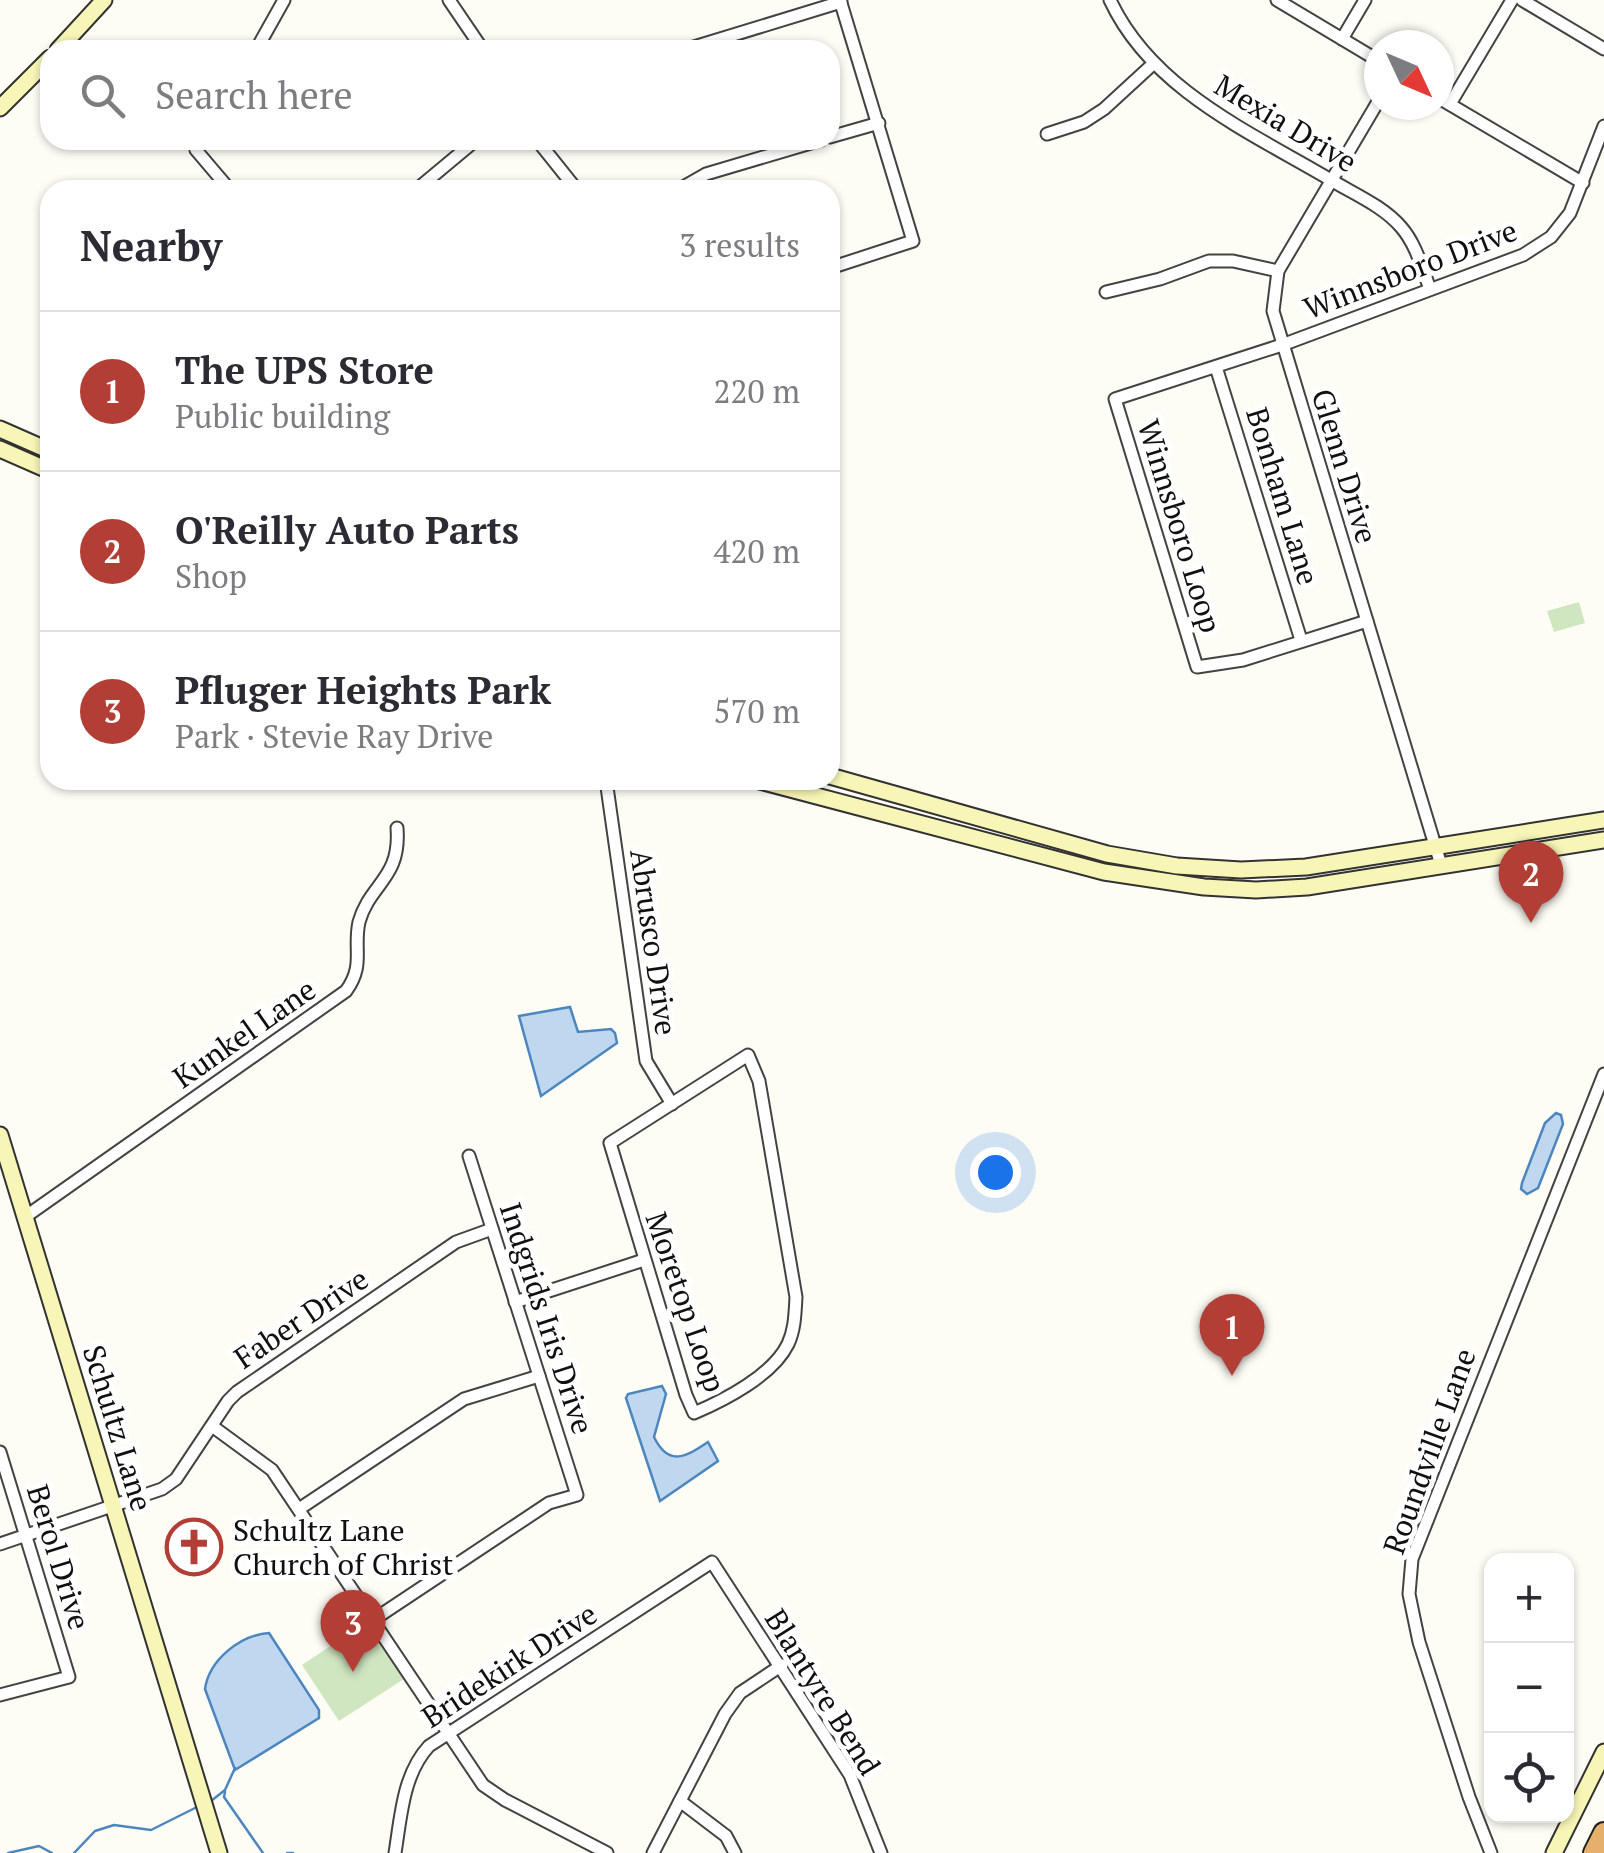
<!DOCTYPE html>
<meta charset="utf-8">
<style>
body{margin:0;font-family:"PT Serif",serif;background:#f7f7f7;color:#2b2b33}
.controls{position:absolute;right:30px;bottom:30px;display:grid;overflow:hidden;border-radius:20px;box-shadow:0 2px 8px #0004}
.controls button{width:90px;height:90px;display:grid;place-items:center;padding:0;border:0;border-bottom:2px solid #e1e1e2;background:#fff;color:#2b2b33;font:50px sans-serif}
.compass{position:absolute;left:1364px;top:30px;width:90px;height:90px;border-radius:50%;background:#fff;box-shadow:0 2px 8px #0004;rotate:134deg}
.you{position:absolute;left:995px;top:1172px;width:35px;height:35px;margin:-25px;border:8px solid #fff;border-radius:50%;background:#1a73e8;box-shadow:0 0 0 15px #1a73e833}
.badge{display:grid;place-items:center;width:65px;height:65px;border-radius:50%;background:#b23e36;color:#fff;font-size:32px;font-weight:700}
.pin{position:absolute;translate:-50% -82px;filter:drop-shadow(0 2px 5px #0008)}
.pin::after{content:'';position:absolute;top:52px;width:35px;height:30px;background:inherit;clip-path:polygon(0 0,100% 0,50% 100%)}
.list{margin:0;padding:0;list-style:none}
h2{display:flex;justify-content:space-between;align-items:center;height:130px;margin:0;padding:0 40px;font-size:42px}
h2 small{font-size:32px;font-weight:400;color:#7c7c81}
.list li{display:grid;grid-template-columns:65px 1fr auto;gap:30px;align-items:center;box-sizing:border-box;height:160px;padding:0 40px;border-top:2px solid #e1e1e2}
.list b{display:block;font-size:38px;white-space:nowrap}
.list p{margin:0;font-size:32px;white-space:nowrap;color:#7c7c81}
.list em{font-size:32px;font-style:normal;color:#7c7c81}
.icon{flex:none;width:55px;height:55px;fill:none;stroke:currentColor;stroke-width:2;stroke-linecap:round;stroke-linejoin:round}
.map{position:relative;flex:none;width:1604px;height:1853px;overflow:hidden}
.search{position:absolute;background:#fff;box-shadow:0 2px 8px #0004;left:40px;top:40px;width:800px;height:110px;display:flex;align-items:center;gap:25px;box-sizing:border-box;padding:0 35px;border-radius:30px;color:#7c7c81;font-size:38px}
.panel{position:absolute;background:#fff;box-shadow:0 2px 8px #0004;left:40px;top:180px;width:800px;height:610px;border-radius:30px}
.map>svg:first-child{display:block}
.green{fill:#d0e6c1}
.water{fill:#bfd8f0;stroke:#4d86bf;stroke-width:2.5}
.lines{fill:none;stroke-linecap:round;stroke-linejoin:round}
.stream{stroke:#4d86bf;stroke-width:2.5}
.street-casing{stroke:#434343;stroke-width:15}
.secondary-casing{stroke:#323232;stroke-width:19}
.highway-casing{stroke:#212121;stroke-width:24}
.street{stroke:#fff;stroke-width:11}
.secondary{stroke:#f7f6b7;stroke-width:15}
.highway{stroke:#e5b06c;stroke-width:20}
.labels{text-anchor:middle;dominant-baseline:central;stroke-width:10;stroke-linejoin:round;paint-order:stroke}
.street-label{font-size:30px;fill:#101010;stroke:#fff}
.poi-label{font-size:30px;fill:#101010;stroke:#fff;text-anchor:start}
</style>
<div class="map">
<svg width="1604" height="1853" viewBox="0 0 1604 1853">
<rect width="100%" height="100%" fill="#fefdf5"/>
<!-- green -->
<g class="green">
<polygon points="1579,602 1585,623 1554,632 1547,611"/>
<polygon points="365,1623 404,1679 339,1721 302,1665"/>
</g>
<!-- water -->
<g class="water">
<polygon points="570,1007 578,1032 611,1029 615,1033 617,1043 541,1096 519,1016"/>
<polygon points="1556,1113 1561,1115 1563,1124 1538,1188 1527,1194 1521,1189 1522,1183 1545,1123"/>
<path d="M 662,1386 L 666,1394 L 654,1437 C 669,1468 687,1456 708,1442 L 718,1461 L 660,1501 L 626,1398 L 628,1394 Z"/>
<path d="M 269,1633 L 319,1710 L 319,1718 L 235,1770 L 205,1689 C 209,1660 240,1635 269,1633 Z"/>
</g>
<g class="lines">
<!-- stream -->
<g class="stream">
<polyline points="225,1792 224,1797 263,1853"/>
<polyline points="211,1801 225,1790 235,1768"/>
<polyline points="8,1853 39,1846 52,1853"/>
<polyline points="74,1853 95,1831 114,1825 151,1830 197,1807"/>
<polyline points="287,1853 293,1853"/>
</g>
<!-- street casing -->
<g class="street-casing">
<g id="street">
<polyline points="449,0 483,50"/>
<path d="M 1110,0 C 1152,90 1250,132 1331,180 C 1354,194 1383,206 1401,227 C 1416,244 1422,268 1430,289"/>
<polyline points="1277,0 1379,61"/>
<polyline points="1522,0 1604,49"/>
<polyline points="1342,39 1365,0"/>
<polyline points="256,50 284,0"/>
<polyline points="684,50 841,2"/>
<polyline points="1439,98 1583,183"/>
<polyline points="1379,100 1278,271 1273,311 1441,865"/>
<polyline points="1450,104 1512,0"/>
<polyline points="1047,134 1084,122 1104,109 1153,64"/>
<polyline points="830,137 879,123"/>
<polyline points="204,140 196,150 230,190"/>
<polyline points="537,140 577,190"/>
<polyline points="416,190 476,140"/>
<polyline points="678,190 706,174 821,140"/>
<polyline points="830,268 913,241 840,0"/>
<polyline points="1106,292 1160,279 1209,261 1233,261 1278,271"/>
<polyline points="1216,367 1301,640"/>
<polyline points="1367,621 1243,660 1197,667 1115,399 1282,345 1523,255 1551,237 1570,213 1604,126"/>
<polyline points="606,780 646,1061 672,1104"/>
<path d="M 748,1055 L 759,1081 L 796,1297 C 795,1313 795,1329 788,1344 C 773,1375 725,1400 694,1413 L 686,1395 L 610,1143 Z"/>
<path d="M 25,1217 L 346,991 C 365,965 353,949 359,922 C 370,883 401,879 397,828"/>
<polyline points="515,1302 644,1260"/>
<polyline points="212,1426 272,1470 483,1785 505,1800 607,1853"/>
<polyline points="0,1452 69,1677 0,1695"/>
<polyline points="299,1509 464,1399 539,1376"/>
<polyline points="0,1544 162,1489 176,1479 228,1401 237,1392 456,1242 492,1229"/>
<polyline points="373,1620 549,1503 577,1495 469,1156"/>
<polyline points="680,1801 726,1836 735,1853"/>
<path d="M 395,1853 C 401,1816 403,1774 429,1746 L 712,1562 L 850,1775 L 881,1853"/>
<polyline points="653,1853 725,1714 740,1693 782,1665"/>
<polyline points="1491,1853 1469,1797 1419,1642 1409,1594 1412,1559 1604,1074"/>
</g>
</g>
<!-- secondary casing -->
<g class="secondary-casing">
<g id="secondary">
<polyline points="58,50 104,0"/>
<polyline points="0,108 50,58"/>
<polyline points="0,429 50,451"/>
<polyline points="0,449 50,471"/>
<polyline points="830,776 1107,854 1177,866 1241,870 1306,867 1604,820"/>
<polyline points="756,780 1104,872 1204,887 1256,890 1307,887 1604,840"/>
<polyline points="0,1135 219,1853"/>
<polyline points="1554,1853 1604,1752"/>
</g>
</g>
<!-- highway casing -->
<g class="highway-casing">
<polyline id="highway" points="1594,1853 1604,1833"/>
</g>
<!-- street -->
<use href="#street" class="street"/>
<!-- secondary -->
<use href="#secondary" class="secondary"/>
<!-- highway -->
<use href="#highway" class="highway"/>
</g>
<!-- icons -->
<defs>
<g id="church-ring" transform="scale(2.875)"><circle r="9.5" fill="#fff" stroke="#b23e36" stroke-width="1.5"/><path d="M-1.2-6h2.4v3.5h3.3v2.4h-3.3V6h-2.4V-.1h-3.3v-2.4h3.3Z" fill="#b23e36"/></g>
</defs>
<g fill-rule="evenodd">
<use href="#church-ring" x="194" y="1547"/>
</g>
<g class="labels">
<!-- street labels -->
<g class="street-label">
<text transform="translate(1286 123) rotate(31)">Mexia Drive</text>
<text transform="translate(1410 269) rotate(-21)">Winnsboro Drive</text>
<text transform="translate(1345 466) rotate(73)">Glenn Drive</text>
<text transform="translate(1283 496) rotate(73)">Bonham Lane</text>
<text transform="translate(1180 526) rotate(73)">Winnsboro Loop</text>
<text transform="translate(654 942) rotate(82)">Abrusco Drive</text>
<text transform="translate(244 1033) rotate(-35)">Kunkel Lane</text>
<text transform="translate(686 1302) rotate(71)">Moretop Loop</text>
<text transform="translate(301 1318) rotate(-34)">Faber Drive</text>
<text transform="translate(547 1318) rotate(72)">Indgrids Iris Drive</text>
<text transform="translate(118 1428) rotate(73)">Schultz Lane</text>
<text transform="translate(1429 1451) rotate(-70)">Roundville Lane</text>
<text transform="translate(59 1557) rotate(73)">Berol Drive</text>
<text transform="translate(509 1665) rotate(-33)">Bridekirk Drive</text>
<text transform="translate(823 1692) rotate(58)">Blantyre Bend</text>
</g>
<!-- poi labels -->
<g class="poi-label">
<text x="233" y="1530">Schultz Lane<tspan x="233" dy="34">Church of Christ</tspan></text>
</g>
</g>
</svg>
<div class="controls">
<button>+</button>
<button>−</button>
<button><svg class="icon" aria-label="locate" viewBox="0 0 24 24"><circle cx="12" cy="12" r="6"/><path d="M12 2v4M12 18v4M2 12h4M18 12h4"/></svg></button>
</div>
<svg class="compass" viewBox="-18 -18 36 36"><path d="M0-13l5 13h-10z" fill="#e53935"/><path d="M0 13l5-13h-10z" fill="#7c7c81"/></svg>
<div class="you"></div>
<div class="pin badge" style="left:1232px;top:1376px">1</div>
<div class="pin badge" style="left:1531px;top:923px">2</div>
<div class="pin badge" style="left:353px;top:1672px">3</div>
<div class="search"><svg class="icon" aria-label="search" viewBox="0 0 24 24"><circle cx="10" cy="10" r="6"/><path d="M15 15l6 6"/></svg>Search here</div>
<section class="panel">
<h2>Nearby<small>3 results</small></h2>
<ul class="list">
<li><span class="badge">1</span><div><b>The UPS Store</b><p>Public building</p></div><em>220 m</em></li>
<li><span class="badge">2</span><div><b>O'Reilly Auto Parts</b><p>Shop</p></div><em>420 m</em></li>
<li><span class="badge">3</span><div><b>Pfluger Heights Park</b><p>Park · Stevie Ray Drive</p></div><em>570 m</em></li>
</ul>
</section>
</div>
